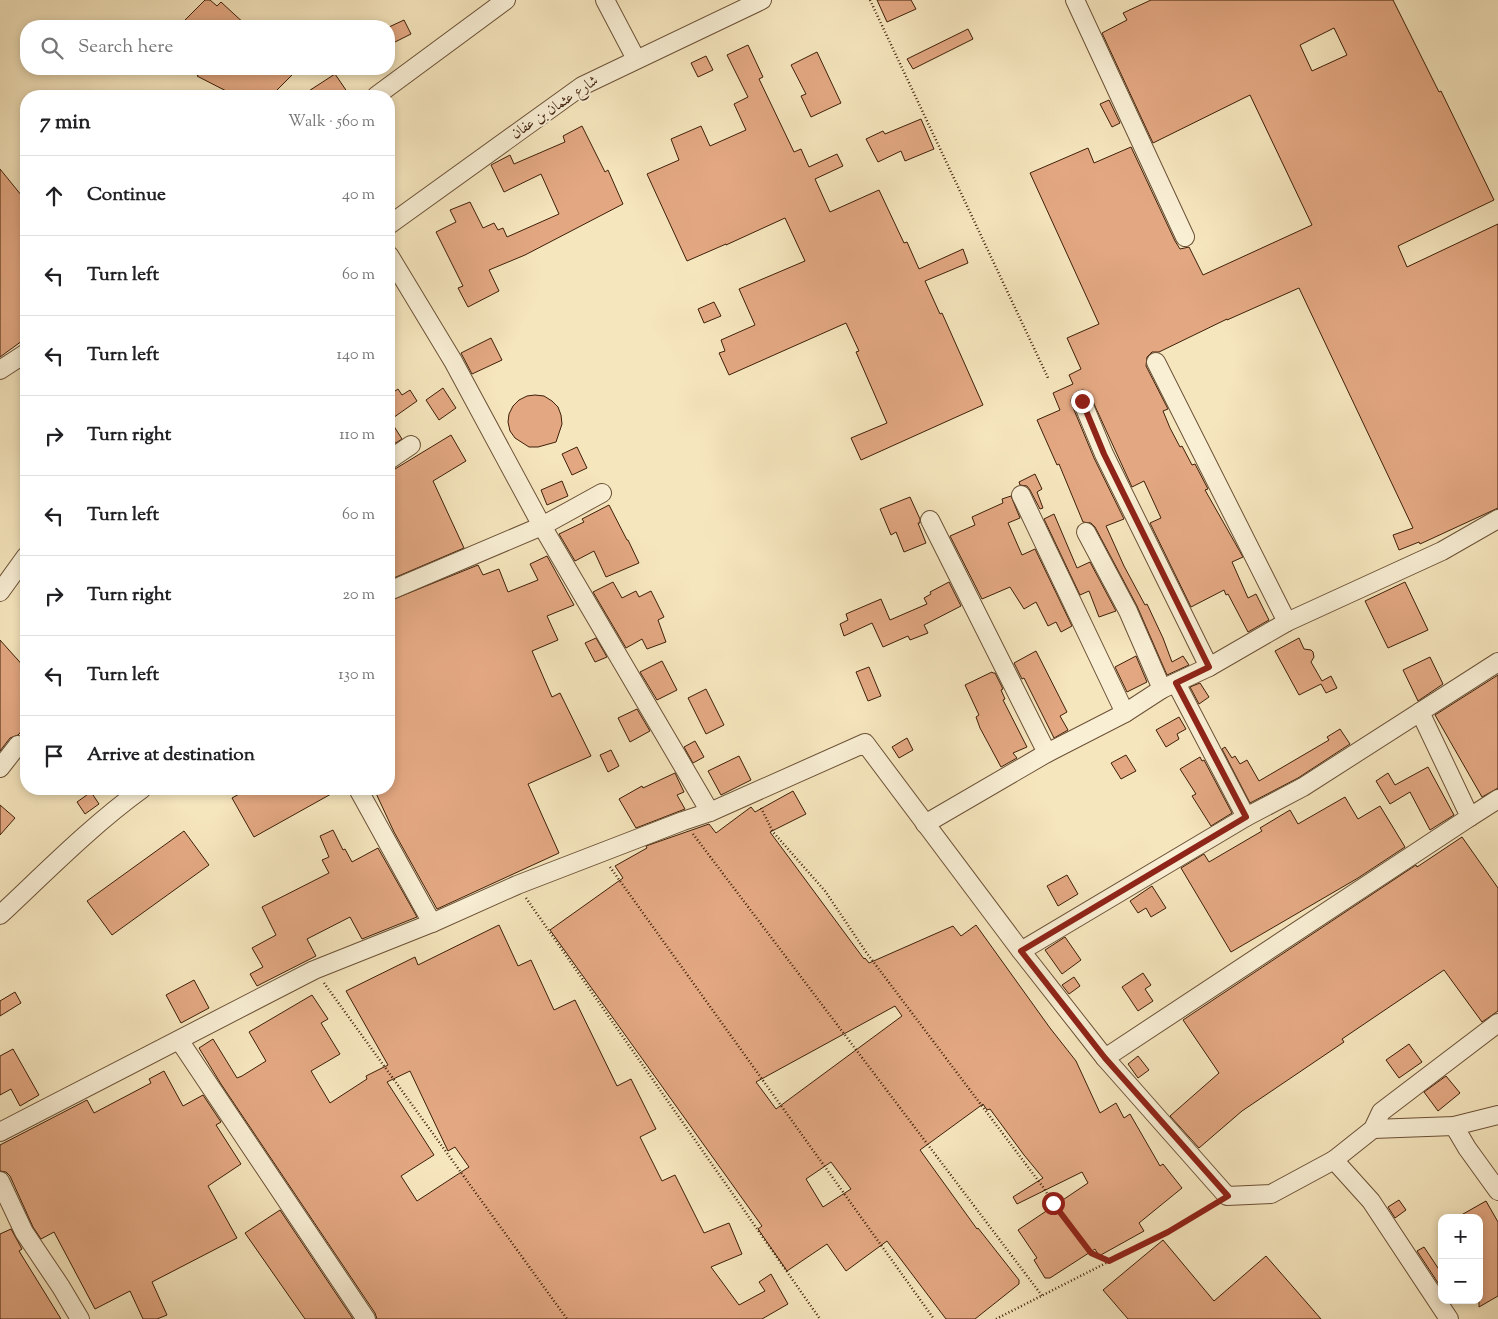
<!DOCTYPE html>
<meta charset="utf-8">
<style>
body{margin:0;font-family:"Sorts Mill Goudy",Amiri,serif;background:#f2f2f2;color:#202124}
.controls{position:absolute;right:15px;bottom:15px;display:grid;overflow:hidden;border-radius:10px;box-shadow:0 2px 8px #0003}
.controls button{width:45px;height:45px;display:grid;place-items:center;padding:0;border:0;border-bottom:1px solid #e0e0e0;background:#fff;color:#202124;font:25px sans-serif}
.stop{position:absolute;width:15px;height:15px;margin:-11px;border:4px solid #8f2418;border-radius:50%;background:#fff}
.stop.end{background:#8f2418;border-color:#fff;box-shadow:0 1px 5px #0008}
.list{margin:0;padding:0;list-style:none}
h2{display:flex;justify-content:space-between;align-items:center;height:65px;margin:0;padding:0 20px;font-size:21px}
h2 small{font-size:16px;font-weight:400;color:#757577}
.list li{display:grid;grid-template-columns:32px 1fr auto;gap:15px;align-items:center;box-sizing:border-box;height:80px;padding:0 20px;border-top:1px solid #e0e0e0}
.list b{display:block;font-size:19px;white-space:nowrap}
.list em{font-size:16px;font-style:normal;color:#757577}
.icon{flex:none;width:28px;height:28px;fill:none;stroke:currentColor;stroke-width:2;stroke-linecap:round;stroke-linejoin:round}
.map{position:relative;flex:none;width:1498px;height:1319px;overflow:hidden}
.search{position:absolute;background:#fff;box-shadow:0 2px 8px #0003;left:20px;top:20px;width:375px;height:55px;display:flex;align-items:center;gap:12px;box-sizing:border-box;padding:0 18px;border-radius:20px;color:#757577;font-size:19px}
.panel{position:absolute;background:#fff;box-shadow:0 2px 8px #0003;left:20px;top:90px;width:375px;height:705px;border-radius:20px}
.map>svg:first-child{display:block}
.building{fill:#e3a882;stroke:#3e1f09;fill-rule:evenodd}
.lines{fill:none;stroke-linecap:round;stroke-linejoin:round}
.minor-casing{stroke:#6c5136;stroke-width:20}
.path{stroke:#3e1f09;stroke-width:2.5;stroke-dasharray:1 2.5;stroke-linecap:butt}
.minor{stroke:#f9efd5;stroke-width:18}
.route{stroke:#8f2418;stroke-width:6}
.labels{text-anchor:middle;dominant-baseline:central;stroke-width:4;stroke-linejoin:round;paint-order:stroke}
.street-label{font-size:15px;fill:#3e1f09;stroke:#f9efd5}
</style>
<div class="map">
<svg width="1498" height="1319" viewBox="0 0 1498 1319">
<rect width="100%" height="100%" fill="#f6e6be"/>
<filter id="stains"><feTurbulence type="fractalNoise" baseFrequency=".004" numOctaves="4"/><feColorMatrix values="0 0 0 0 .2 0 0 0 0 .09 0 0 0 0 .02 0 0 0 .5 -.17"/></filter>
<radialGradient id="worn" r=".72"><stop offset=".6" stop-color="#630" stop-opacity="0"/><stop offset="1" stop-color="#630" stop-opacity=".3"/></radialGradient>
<!-- building -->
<g class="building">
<polygon points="205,0 210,0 217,6 221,2 247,26 179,26"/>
<polygon points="877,0 911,0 916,9 887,22"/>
<path d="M 1151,0 L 1393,0 L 1439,92 L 1441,91 L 1494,200 L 1398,246 L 1407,267 L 1498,224 L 1498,508 L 1420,544 L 1419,542 L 1399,550 L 1393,535 L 1413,528 L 1299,288 L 1227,320 L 1227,319 L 1159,352 L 1152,352 L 1147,357 L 1146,366 L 1168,409 L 1163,411 L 1170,428 L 1180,447 L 1182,446 L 1192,465 L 1195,464 L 1208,489 L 1205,490 L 1243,557 L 1232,562 L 1248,598 L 1256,594 L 1269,620 L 1248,632 L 1228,594 L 1226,595 L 1224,590 L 1191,607 L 1150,523 L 1161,518 L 1144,481 L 1132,487 L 1089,393 L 1083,390 L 1078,391 L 1073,395 L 1071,400 L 1072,405 L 1094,458 L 1124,519 L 1106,526 L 1124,566 L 1145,605 L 1147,604 L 1163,638 L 1172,662 L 1183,656 L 1189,665 L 1167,675 L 1137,606 L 1095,527 L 1091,523 L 1083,522 L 1059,464 L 1057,465 L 1037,420 L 1060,410 L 1053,393 L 1073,384 L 1069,375 L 1081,369 L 1067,338 L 1099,324 L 1030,173 L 1088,148 L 1094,163 L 1131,147 L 1175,241 L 1180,249 L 1189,247 L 1203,275 L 1312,225 L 1250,95 L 1153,143 L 1102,33 L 1127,20 L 1123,13 ZM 1334,28 L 1347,55 L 1312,71 L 1300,45 Z"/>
<polygon points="404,20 411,34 389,45 389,27"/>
<polygon points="968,29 973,39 913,69 907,59"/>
<polygon points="748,45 763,77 759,79 794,152 801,149 809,167 837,154 843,166 815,179 830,212 879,190 904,243 907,242 919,269 963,249 968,263 925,281 940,314 942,313 983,405 861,460 851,438 887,423 856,352 859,351 846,323 729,375 719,353 725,351 721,340 755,325 739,289 805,261 785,218 726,245 726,244 687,261 647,174 679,160 671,139 701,126 710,146 746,130 734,104 748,97 727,55"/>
<polygon points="817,52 841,103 811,117 801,96 806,94 791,65"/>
<polygon points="706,56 713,70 698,77 691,63"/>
<polygon points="205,69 298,69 271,96 236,96 197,76"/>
<polygon points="335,74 350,96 301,96"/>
<polygon points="1109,100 1120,123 1112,127 1100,104"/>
<polygon points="921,119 934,149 905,161 901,151 878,162 866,139 883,131 885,134"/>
<polygon points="582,126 605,172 608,170 623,204 525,255 489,270 499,291 468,307 458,288 463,286 436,232 456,222 450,210 470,202 483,228 494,223 498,230 503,228 507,237 559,214 541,174 504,192 491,165 510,155 514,164 565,142 563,136"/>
<polygon points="0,169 26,201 26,338 0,357"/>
<polygon points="714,302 721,316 704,323 698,309"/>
<polygon points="491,338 502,360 472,374 461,353"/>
<polygon points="443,388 456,408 439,420 426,400"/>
<polygon points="398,389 402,395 410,390 417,401 390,420 402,439 389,447 389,395"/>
<polygon points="535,395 544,396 552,401 558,407 561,415 562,424 556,442 538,447 529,447 515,438 510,431 508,422 509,414 513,406 519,400 527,396"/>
<polygon points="451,435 466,461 433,481 464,548 389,580 389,470 395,469"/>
<polygon points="577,447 587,468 572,475 562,454"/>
<polygon points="1035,474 1042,489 1037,492 1043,508 1040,509 1030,490 1027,486 1020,485 1019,482"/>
<polygon points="562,481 568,496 547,505 541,490"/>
<polygon points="1011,496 1020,518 1008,523 1022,555 1035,549 1072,626 1061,632 1056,622 1048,626 1036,602 1024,609 1010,587 982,599 950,536 975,525 972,517 1003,503 1002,499"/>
<polygon points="910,497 920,519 920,523 918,523 926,543 904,552 896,532 891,535 880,509"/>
<polygon points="609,505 627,540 628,540 639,563 606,577 594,551 575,561 559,534 584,522 582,519"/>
<polygon points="1054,514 1077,568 1090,562 1116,611 1099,617 1089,591 1080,595 1044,519"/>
<polygon points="547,556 574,605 547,616 558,640 532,651 552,697 560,693 591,756 528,784 559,853 437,909 394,832 374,789 389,789 389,601 478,565 483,575 499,569 508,592 538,580 530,564"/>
<polygon points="613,582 622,598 636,591 639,597 651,591 664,617 658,620 666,642 647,649 642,639 626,648 593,592"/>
<polygon points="949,582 961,606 924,625 928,633 910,640 908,636 883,647 872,623 844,636 840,624 848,620 846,614 881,599 890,620 927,604 924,598 931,594 930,592"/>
<polygon points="1405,582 1428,630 1388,648 1365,601"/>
<polygon points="596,638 607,657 595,662 585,643"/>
<polygon points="1299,638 1304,649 1311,650 1313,652 1314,657 1311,662 1322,681 1331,676 1337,688 1326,693 1321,684 1299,695 1275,651"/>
<polygon points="0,640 26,669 26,726 18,735 10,738 0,751"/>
<polygon points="1036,651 1067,712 1060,716 1068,730 1054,738 1024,678 1022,679 1014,663"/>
<polygon points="1136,656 1147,682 1127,692 1115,667"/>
<polygon points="1430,657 1443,684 1418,701 1403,670"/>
<polygon points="662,661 677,690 657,700 640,672"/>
<polygon points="869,667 881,696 868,701 856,672"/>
<polygon points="992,672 993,673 995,673 1003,689 1001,690 1005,699 1003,700 1027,747 1013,753 1017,758 1001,767 980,728 976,717 979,715 965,685"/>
<polygon points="1498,675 1498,788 1482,797 1435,715"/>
<polygon points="1200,683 1209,697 1199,704 1190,687"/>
<polygon points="706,689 724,725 706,734 688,698"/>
<polygon points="637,709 650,731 630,742 618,718"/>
<polygon points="1179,717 1186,729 1177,734 1179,739 1166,747 1156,730"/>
<polygon points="1340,729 1350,744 1298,778 1250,803 1222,749 1225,747 1232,758 1235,756 1240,764 1247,760 1259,781 1329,740 1327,737"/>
<polygon points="907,738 913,750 899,758 892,747"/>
<polygon points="695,741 704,757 693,763 684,747"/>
<polygon points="611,750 619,766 608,772 600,755"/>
<polygon points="1126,755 1136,771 1121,779 1111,763"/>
<polygon points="739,756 751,780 721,795 708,771"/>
<polygon points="1200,757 1202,761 1204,760 1232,813 1211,826 1192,796 1196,794 1180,769"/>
<polygon points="1428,767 1454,815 1430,830 1410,792 1390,804 1376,781 1388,773 1395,785"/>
<polygon points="675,773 684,792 677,795 685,809 636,828 619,799 642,786 643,788"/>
<polygon points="248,789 340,789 254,837 232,798"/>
<path d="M 793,791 L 806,814 L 770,832 L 864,959 L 865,958 L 869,963 L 953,926 L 961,936 L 976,925 L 1050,1028 L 1076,1061 L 1100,1113 L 1116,1103 L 1124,1118 L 1130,1114 L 1160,1166 L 1163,1164 L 1182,1188 L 1139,1223 L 1144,1231 L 1099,1256 L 1095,1249 L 1050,1278 L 1045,1278 L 1034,1260 L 1037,1258 L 1018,1230 L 1088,1183 L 1082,1172 L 1017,1204 L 1013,1197 L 1043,1178 L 1024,1155 L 990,1109 L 987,1110 L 983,1104 L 920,1150 L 977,1229 L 978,1228 L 1019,1280 L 1019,1284 L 975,1319 L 946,1319 L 887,1241 L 846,1271 L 827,1244 L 787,1271 L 758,1229 L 762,1226 L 550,930 L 623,878 L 615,866 L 647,848 L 646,846 L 709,824 L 716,833 L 751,807 L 755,812 ZM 895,1006 L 902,1016 L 776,1109 L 756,1082 ZM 831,1162 L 851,1189 L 823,1207 L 806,1179 Z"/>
<polygon points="91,792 99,804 85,814 77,802"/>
<polygon points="1345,797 1358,819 1380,806 1405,847 1358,878 1231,952 1181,868 1204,854 1209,862 1262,831 1260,828 1290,810 1298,824"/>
<polygon points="0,805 15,818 0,835"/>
<polygon points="333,830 343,850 345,849 352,862 378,848 417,917 362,939 350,917 307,939 316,956 257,986 250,974 263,967 252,948 276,935 262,907 329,873 322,860 329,857 320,836"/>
<polygon points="184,831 209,865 112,935 87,901"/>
<polygon points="1462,837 1498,888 1498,1011 1482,1022 1444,970 1342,1039 1344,1042 1242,1111 1199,1148 1170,1116 1219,1073 1183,1020 1416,865 1417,867"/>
<polygon points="1067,875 1078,894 1058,906 1047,886"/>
<polygon points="1152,886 1166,908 1151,917 1146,908 1138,913 1130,901"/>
<path d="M 499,925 L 518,966 L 531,960 L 554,1010 L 575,1000 L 617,1086 L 631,1079 L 656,1129 L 640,1137 L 662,1181 L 675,1175 L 704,1233 L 729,1223 L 742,1254 L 711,1267 L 739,1305 L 765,1291 L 759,1282 L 771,1274 L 788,1304 L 762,1319 L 377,1319 L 375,1313 L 221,1084 L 199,1048 L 213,1039 L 237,1078 L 242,1076 L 266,1061 L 249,1032 L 312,995 L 328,1019 L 321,1023 L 340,1054 L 311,1071 L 330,1103 L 367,1079 L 366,1076 L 388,1065 L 346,991 L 415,957 L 418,965 ZM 410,1071 L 448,1151 L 455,1147 L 469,1167 L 417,1201 L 401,1176 L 434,1155 L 387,1082 Z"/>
<polygon points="1065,937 1081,960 1062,974 1045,950"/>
<polygon points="1143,973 1151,985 1145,989 1153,1001 1138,1011 1122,987"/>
<polygon points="1074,977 1080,986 1069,994 1062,985"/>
<polygon points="194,980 209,1008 181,1023 166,995"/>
<polygon points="15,992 21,1003 0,1016 0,1001"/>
<polygon points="1409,1044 1422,1062 1399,1078 1386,1060"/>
<polygon points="13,1049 39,1095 20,1106 11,1089 0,1095 0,1056"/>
<polygon points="1138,1056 1149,1070 1138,1078 1128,1064"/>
<polygon points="164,1071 183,1106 203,1095 221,1122 216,1125 241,1164 208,1186 237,1238 152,1282 167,1315 157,1319 143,1319 130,1291 95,1309 54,1232 41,1239 33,1227 10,1176 6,1172 0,1171 0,1145 87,1100 94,1113 151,1083 149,1079"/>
<polygon points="1446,1076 1460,1093 1438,1111 1424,1092"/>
<polygon points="1399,1200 1406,1210 1395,1218 1388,1207"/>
<polygon points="1486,1201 1498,1222 1498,1296 1479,1307 1479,1218 1456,1218"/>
<polygon points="280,1210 353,1319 305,1319 245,1233"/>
<polygon points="11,1229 22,1249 19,1251 61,1319 0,1319 0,1234"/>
<polygon points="1163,1240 1214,1301 1266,1256 1321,1319 1128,1319 1103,1290"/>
<polygon points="1424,1247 1442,1274 1442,1289 1417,1251"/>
</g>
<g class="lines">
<!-- minor casing -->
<g class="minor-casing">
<g id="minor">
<polyline points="605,0 636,59"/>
<polyline points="1075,0 1185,237"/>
<polyline points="376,96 506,0"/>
<polyline points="389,225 582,86 762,0"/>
<polyline points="389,255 453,361 542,526 710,812"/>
<polyline points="1156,362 1287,622"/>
<polyline points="0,370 26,353"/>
<polyline points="1082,401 1104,454 1209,667"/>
<polyline points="389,460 411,445"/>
<polyline points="1021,495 1125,713"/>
<polyline points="930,520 1047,753"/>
<polyline points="1086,532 1128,611 1162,689"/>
<polyline points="389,591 542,526 602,493"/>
<polyline points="0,592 26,556"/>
<polyline points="1176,683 1246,817"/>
<polyline points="0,768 18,745"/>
<polyline points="358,789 432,923"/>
<polyline points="1470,817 1498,799"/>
<polyline points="925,824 1047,753 1125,713 1162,689 1209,667 1287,622 1442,551 1498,519"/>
<path d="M 0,915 C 46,872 91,826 142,789"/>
<polyline points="1021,951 1246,817 1303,787 1498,662"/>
<polyline points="179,1040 366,1319"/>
<polyline points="1105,1058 1470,817 1420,712"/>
<polyline points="1454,1126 1467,1148 1498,1191"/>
<polyline points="1373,1129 1454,1126 1498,1115"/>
<polyline points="0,1132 314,970 432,923 517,885 683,821 710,812 865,743 1021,951 1105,1058 1227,1196 1271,1194 1334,1160 1373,1129 1381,1112 1498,1023"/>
<polyline points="1334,1160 1371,1201 1449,1319"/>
<polyline points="0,1181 24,1232 61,1287 80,1319"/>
</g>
</g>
<!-- path -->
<g class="path">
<polyline points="870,0 1049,380"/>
<polyline points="761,808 773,832 825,891 866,952 1043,1187 1053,1203 1091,1253 1109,1261"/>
<polyline points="693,834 1043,1297"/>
<polyline points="610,867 934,1319"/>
<polyline points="526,898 820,1319"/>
<polyline points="324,983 567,1319"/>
<polyline points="996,1319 1167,1232 1214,1204"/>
</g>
<!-- minor -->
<use href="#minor" class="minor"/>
</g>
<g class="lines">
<!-- route -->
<polyline class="route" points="1053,1203 1091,1253 1109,1261 1168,1232 1228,1196 1105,1058 1021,951 1246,817 1176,683 1209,667 1104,454 1082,401"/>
</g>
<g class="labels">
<!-- street labels -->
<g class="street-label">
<text transform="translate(555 108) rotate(-34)">شارع عثمان بن عفان</text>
</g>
</g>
<rect width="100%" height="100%" filter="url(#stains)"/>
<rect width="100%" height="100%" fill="url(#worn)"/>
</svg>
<div class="controls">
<button>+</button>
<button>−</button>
</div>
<div class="stop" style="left:1053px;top:1203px"></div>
<div class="stop end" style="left:1082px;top:401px"></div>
<div class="search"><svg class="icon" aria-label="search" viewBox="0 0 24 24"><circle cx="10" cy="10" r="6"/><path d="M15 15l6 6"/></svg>Search here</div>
<section class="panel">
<h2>7 min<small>Walk · 560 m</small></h2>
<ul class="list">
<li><svg class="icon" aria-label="ahead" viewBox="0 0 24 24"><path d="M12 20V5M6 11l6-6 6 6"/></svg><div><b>Continue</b></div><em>40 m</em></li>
<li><svg class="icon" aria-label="left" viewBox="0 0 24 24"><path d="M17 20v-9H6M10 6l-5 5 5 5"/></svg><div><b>Turn left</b></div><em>60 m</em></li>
<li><svg class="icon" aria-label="left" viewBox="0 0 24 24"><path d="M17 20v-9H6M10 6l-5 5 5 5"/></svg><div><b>Turn left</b></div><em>140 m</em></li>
<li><svg class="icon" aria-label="right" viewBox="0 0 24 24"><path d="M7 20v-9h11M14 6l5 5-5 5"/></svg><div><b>Turn right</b></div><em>110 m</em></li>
<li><svg class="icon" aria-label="left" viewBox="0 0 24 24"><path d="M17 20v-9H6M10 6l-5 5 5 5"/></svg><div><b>Turn left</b></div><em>60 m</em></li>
<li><svg class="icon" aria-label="right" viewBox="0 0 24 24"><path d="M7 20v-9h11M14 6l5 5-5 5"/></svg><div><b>Turn right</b></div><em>20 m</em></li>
<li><svg class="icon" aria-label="left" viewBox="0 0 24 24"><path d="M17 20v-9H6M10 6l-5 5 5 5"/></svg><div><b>Turn left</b></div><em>130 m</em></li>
<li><svg class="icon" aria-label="arrive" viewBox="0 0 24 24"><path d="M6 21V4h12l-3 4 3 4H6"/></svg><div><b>Arrive at destination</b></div></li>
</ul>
</section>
</div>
